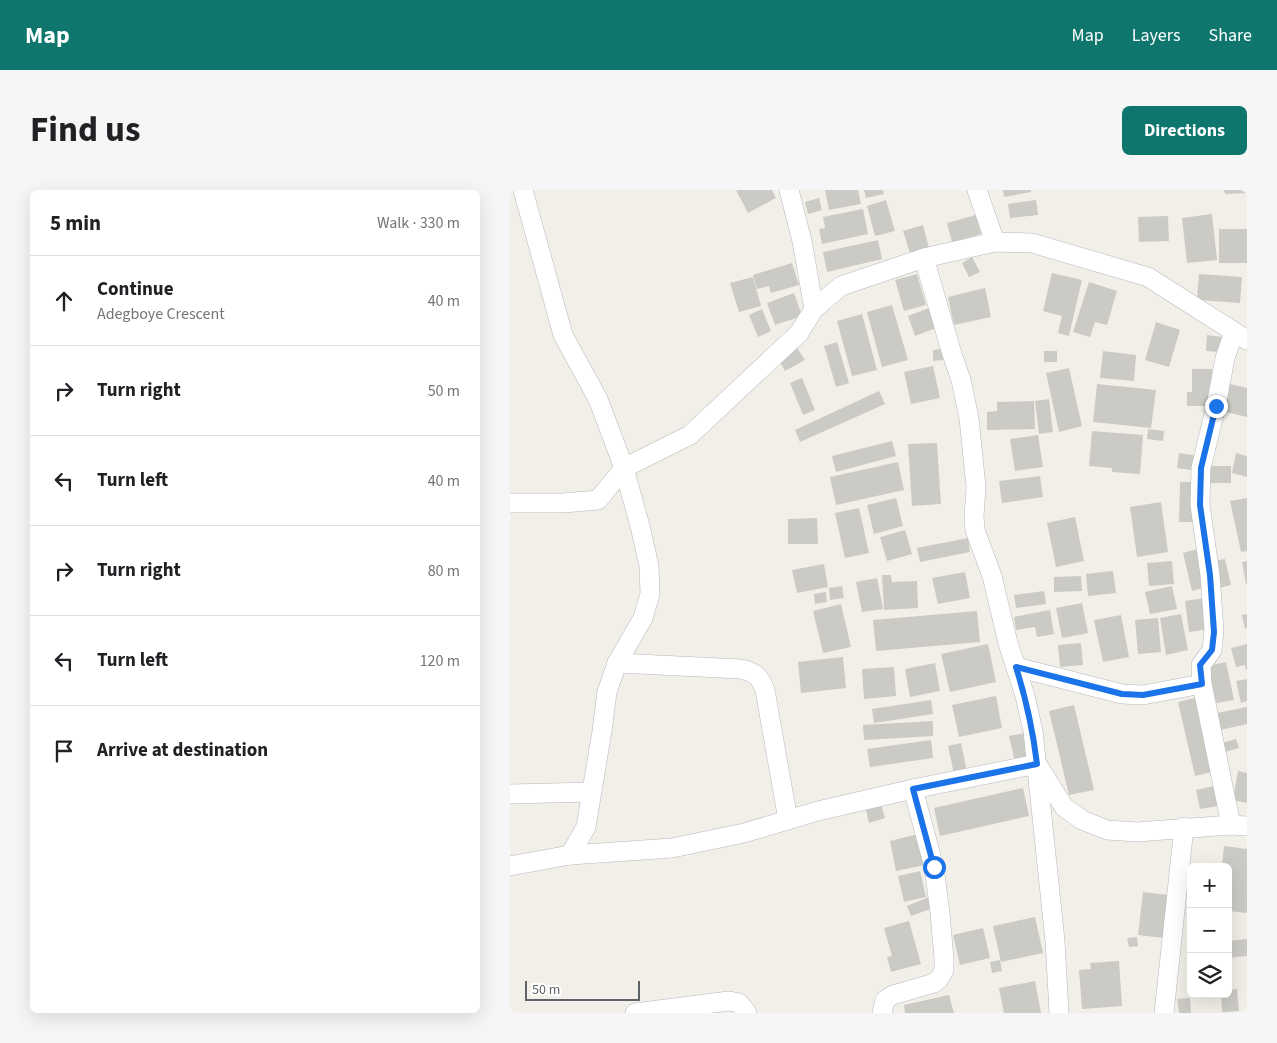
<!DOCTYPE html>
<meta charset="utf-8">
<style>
body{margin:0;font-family:"Source Sans 3",sans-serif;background:#f6f6f6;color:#202124}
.controls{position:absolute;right:15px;bottom:15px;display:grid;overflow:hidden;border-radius:8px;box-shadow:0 5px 20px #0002}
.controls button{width:45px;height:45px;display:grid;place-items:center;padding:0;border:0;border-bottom:1px solid #e0e0e0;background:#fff;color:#202124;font:25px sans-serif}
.scale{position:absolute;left:15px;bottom:12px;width:115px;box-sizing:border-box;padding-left:5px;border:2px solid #5f6368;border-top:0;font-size:14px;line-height:18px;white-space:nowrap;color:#5f6368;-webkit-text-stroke:4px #fff;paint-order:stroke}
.stop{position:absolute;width:15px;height:15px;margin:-11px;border:4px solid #1a73e8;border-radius:50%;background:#fff}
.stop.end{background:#1a73e8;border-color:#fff;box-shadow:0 1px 5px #0008}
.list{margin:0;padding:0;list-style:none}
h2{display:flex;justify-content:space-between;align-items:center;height:65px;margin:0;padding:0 20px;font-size:21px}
h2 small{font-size:16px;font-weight:400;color:#757577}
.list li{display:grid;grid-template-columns:32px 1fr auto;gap:15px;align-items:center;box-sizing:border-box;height:90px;padding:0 20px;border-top:1px solid #e0e0e0}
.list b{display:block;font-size:19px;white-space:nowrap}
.list p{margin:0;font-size:16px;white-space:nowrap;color:#757577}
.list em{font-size:16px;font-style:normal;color:#757577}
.icon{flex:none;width:28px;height:28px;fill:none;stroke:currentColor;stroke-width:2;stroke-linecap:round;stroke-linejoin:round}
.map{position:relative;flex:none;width:737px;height:823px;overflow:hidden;border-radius:8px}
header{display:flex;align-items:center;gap:30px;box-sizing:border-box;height:70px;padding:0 25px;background:#0f766e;color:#fff}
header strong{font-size:24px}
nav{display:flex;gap:28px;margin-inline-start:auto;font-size:18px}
.intro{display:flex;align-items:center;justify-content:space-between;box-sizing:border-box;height:120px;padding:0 30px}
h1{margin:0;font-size:35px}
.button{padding:12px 22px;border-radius:8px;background:#0f766e;color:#fff;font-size:18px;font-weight:700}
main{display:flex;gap:30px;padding:0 30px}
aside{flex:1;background:#fff;border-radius:8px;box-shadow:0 5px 20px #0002}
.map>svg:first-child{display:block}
.building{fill:#cccac5}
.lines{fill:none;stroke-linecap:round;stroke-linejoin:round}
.minor-casing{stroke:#b5b8bc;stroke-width:20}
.minor{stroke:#fff;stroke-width:19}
.route{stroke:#1a73e8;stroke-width:6}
</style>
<header>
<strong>Map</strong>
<nav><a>Map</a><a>Layers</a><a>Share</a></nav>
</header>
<div class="intro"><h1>Find us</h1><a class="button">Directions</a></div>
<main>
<aside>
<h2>5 min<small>Walk · 330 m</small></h2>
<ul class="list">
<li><svg class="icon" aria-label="ahead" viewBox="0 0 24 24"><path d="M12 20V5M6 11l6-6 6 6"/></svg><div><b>Continue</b><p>Adegboye Crescent</p></div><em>40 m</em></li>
<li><svg class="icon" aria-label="right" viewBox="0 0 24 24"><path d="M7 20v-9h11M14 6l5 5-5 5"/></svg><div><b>Turn right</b></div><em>50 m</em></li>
<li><svg class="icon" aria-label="left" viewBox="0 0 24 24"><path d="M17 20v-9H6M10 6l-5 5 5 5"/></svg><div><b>Turn left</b></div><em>40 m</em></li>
<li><svg class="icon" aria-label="right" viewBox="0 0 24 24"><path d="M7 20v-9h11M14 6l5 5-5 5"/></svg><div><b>Turn right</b></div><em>80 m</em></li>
<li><svg class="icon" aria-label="left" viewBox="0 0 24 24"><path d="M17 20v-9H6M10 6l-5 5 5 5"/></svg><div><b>Turn left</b></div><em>120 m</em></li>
<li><svg class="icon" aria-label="arrive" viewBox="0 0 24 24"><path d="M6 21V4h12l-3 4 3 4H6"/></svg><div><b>Arrive at destination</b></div></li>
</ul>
</aside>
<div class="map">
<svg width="737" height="823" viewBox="0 0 737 823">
<rect width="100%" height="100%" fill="#f1efe8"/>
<!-- building -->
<g class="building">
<polygon points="226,0 262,0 266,8 238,23"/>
<polygon points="315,0 348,0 351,14 319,20"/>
<polygon points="354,0 373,0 374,4 356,8"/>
<polygon points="493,0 521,0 521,2 494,7"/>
<polygon points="714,0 737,0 737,3 715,4"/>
<polygon points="309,8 312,20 298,24 295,12"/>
<polygon points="376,10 385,41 365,46 357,16"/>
<polygon points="526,10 528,25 500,28 498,14"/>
<polygon points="353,19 358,44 312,54 309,39 315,38 313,27"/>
<polygon points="702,24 707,70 677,73 672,28"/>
<polygon points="466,25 471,44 442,52 437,33"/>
<polygon points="658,26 659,51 629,52 628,27"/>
<polygon points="413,35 419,58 400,63 393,41"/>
<rect x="709" y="39" width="28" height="34"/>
<polygon points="368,50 372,69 317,82 313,62"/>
<polygon points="462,67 470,82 459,87 452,73"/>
<polygon points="282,73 289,95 261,103 259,96 247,99 243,85"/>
<polygon points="542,83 572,90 559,146 548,143 552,126 533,121"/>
<polygon points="407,84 416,115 394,121 385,90"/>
<polygon points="689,84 732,87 730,113 687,110"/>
<polygon points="243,87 251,116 229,122 220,93"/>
<polygon points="579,92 607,101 597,135 585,132 580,147 563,142"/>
<polygon points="475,98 481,127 444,135 438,107"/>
<polygon points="284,103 292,126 265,135 257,113"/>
<polygon points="382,115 398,170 372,177 357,122"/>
<polygon points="419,118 426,138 405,146 398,126"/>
<polygon points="252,119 261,141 248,147 239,125"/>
<polygon points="352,124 367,180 342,186 327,131"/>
<polygon points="646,132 670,140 659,177 635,170"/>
<polygon points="697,145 712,147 710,162 696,161"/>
<polygon points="327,152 339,193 326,197 314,156"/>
<polygon points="286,156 295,170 275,181 267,167"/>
<polygon points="432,159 433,170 423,171 423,160"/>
<rect x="534" y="161" width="13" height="11"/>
<polygon points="593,161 626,165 624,191 590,188"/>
<polygon points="423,176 430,208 401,214 394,182"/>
<polygon points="559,178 572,236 549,242 536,183"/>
<polygon points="682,179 702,179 702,216 677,216 677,202 682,202"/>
<polygon points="292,188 305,220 293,225 280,193"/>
<polygon points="587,194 646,200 641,238 583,232"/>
<polygon points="720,194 737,198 737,227 712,221"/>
<polygon points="369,201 375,214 290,252 285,240"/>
<polygon points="539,209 543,242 529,244 525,211"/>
<polygon points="524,211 525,239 477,240 477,222 487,221 487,212"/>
<polygon points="638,239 654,241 653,251 637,249"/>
<polygon points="582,241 633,245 630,284 602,282 602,278 579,276"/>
<polygon points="528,245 533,277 505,281 500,249"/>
<polygon points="382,251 386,266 326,282 322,266"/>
<polygon points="427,253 431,314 402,316 398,254"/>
<polygon points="669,263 689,266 687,281 667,278"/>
<polygon points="726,263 737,266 737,287 722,283"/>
<polygon points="388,272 394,300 326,315 320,287"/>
<polygon points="696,276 721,276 721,293 697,293"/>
<polygon points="530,286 533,307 492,313 489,291"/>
<polygon points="670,292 685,292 684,332 669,332"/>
<polygon points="386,308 393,336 364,344 357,315"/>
<polygon points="737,308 737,361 731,362 720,311"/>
<polygon points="651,312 658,362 627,367 620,317"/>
<polygon points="349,318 359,363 335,368 325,323"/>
<polygon points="565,327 574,371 546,377 537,333"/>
<polygon points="307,328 308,354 278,354 278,329"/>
<polygon points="395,340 402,364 377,371 370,347"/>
<polygon points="458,348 460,362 410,372 407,358"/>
<polygon points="688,359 697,397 682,401 673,363"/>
<polygon points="715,369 721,395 709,398 704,371"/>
<polygon points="662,371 664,394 639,396 637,373"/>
<polygon points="737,371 737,393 736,394 732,372"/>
<polygon points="314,374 318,397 287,403 282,380"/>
<polygon points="603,381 606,403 578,406 576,384"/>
<polygon points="455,382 460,408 428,414 422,388"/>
<polygon points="372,385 381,385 382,392 407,391 408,418 374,420"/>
<polygon points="571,386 572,401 544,402 544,387"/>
<polygon points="367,388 373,419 352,422 346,392"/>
<polygon points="332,396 334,408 320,410 319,398"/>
<polygon points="662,396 667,419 640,424 635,402"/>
<polygon points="534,401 536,414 506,418 504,405"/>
<polygon points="316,402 317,412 305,414 304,404"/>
<polygon points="695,408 699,439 679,442 675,411"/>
<polygon points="572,413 578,443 552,448 546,418"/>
<polygon points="331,414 341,457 313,463 303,421"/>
<polygon points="540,420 544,444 527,447 525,437 506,440 504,427"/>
<polygon points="467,421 470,452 366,461 363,430"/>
<polygon points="671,424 678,460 656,465 650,428"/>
<polygon points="737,424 737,438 735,439 732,425"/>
<polygon points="611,425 619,467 593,472 584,430"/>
<polygon points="648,428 651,462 628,464 625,430"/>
<polygon points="571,453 573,475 550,477 548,455"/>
<polygon points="478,454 486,492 440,502 431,464"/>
<polygon points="737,454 737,480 736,480 735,475 726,477 721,458"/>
<polygon points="333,467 336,498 291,503 288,472"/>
<polygon points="716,472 724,510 706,513 698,476"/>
<polygon points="425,473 430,501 400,507 395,479"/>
<polygon points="384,477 386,506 354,509 352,479"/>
<polygon points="737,489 737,511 731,513 726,491"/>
<polygon points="486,506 492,538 449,547 442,515"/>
<polygon points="689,507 706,581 685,586 668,512"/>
<polygon points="421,510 423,524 364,533 362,519"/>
<polygon points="564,515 584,600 559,605 539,521"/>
<polygon points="737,517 737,534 710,540 707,523"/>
<polygon points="423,531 423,546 354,550 353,535"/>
<polygon points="521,542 526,567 505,572 499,546"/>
<polygon points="726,549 729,558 715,562 712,553"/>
<polygon points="421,550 423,568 360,577 357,559"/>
<polygon points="451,553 457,582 444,584 438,556"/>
<polygon points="728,581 737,583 737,613 723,610"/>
<polygon points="704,596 708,616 690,619 686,600"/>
<polygon points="513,598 519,626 430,646 424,618"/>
<polygon points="371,615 375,628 359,633 356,620"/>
<polygon points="408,644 415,675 386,681 380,651"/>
<polygon points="714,656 737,659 737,723 718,721 718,677 712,677"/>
<polygon points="410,681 416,707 394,712 388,686"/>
<polygon points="633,702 659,705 654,748 628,745"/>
<polygon points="419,707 423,718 401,726 397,716"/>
<polygon points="525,727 533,763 491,772 483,736"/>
<polygon points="399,731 411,774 381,782 377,767 382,766 374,738"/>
<polygon points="473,738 480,768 450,775 443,745"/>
<polygon points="627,747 628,756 619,757 617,748"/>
<polygon points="737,749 737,766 718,768 718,751"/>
<polygon points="490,770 492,781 482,783 480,772"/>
<polygon points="609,771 612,816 572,819 569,780 581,779 580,773"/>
<polygon points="525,791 531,823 494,823 489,798"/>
<polygon points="727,799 729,821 712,822 711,804 718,804 718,800"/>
<polygon points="439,805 444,823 395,823 394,815"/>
<polygon points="680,808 681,823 669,823 667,809"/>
</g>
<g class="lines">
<!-- minor casing -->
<g class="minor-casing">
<g id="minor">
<polyline points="13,0 53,145 88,209 114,278 130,336 139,376 140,404 133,428 107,473 97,502 92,541 76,637 60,665"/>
<polyline points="279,0 292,51 304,119"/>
<polyline points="467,0 485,52"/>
<polyline points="414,68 442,164 451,190 459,228 466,297 464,327 465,340 482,386 498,453 515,506 523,541 545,751 549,823"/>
<polyline points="0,313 53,313 88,310 114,278 180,245 289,143 304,119 331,96 414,68 485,52 522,53 638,87 737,150"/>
<path d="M 107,473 L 231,479 C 244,482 250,486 255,500 L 278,630"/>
<polyline points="506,477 612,504 633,505 692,494"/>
<polyline points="0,604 81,602"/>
<polyline points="721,635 692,494 691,475 702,460 704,441 700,385 690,315 691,278 706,216 715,168 724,142"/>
<polyline points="0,676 60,665 162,658 234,643 308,621 403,599 527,574 554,617 572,630 597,640 627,642 721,635 737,636"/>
<polyline points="125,823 219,811 229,813 237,823"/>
<polyline points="372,823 375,810 383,805 424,793 429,789 434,780 434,769 430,723 424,677 403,599"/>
<polyline points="654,823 674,637"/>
</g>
</g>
<!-- minor -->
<use href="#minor" class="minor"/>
</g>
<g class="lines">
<!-- route -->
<path class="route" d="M 424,677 L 403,599 L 527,574 C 523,541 516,509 506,477 L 612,504 L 633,505 L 692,494 L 690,475 L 702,460 L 704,442 L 700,385 L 690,315 L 691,278 L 706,216"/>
</g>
</svg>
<div class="controls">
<button>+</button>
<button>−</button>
<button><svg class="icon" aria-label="layers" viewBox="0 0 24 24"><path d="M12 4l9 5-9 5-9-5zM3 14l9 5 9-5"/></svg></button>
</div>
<div class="scale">50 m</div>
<div class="stop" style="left:424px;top:677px"></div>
<div class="stop end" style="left:706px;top:216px"></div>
</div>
</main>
